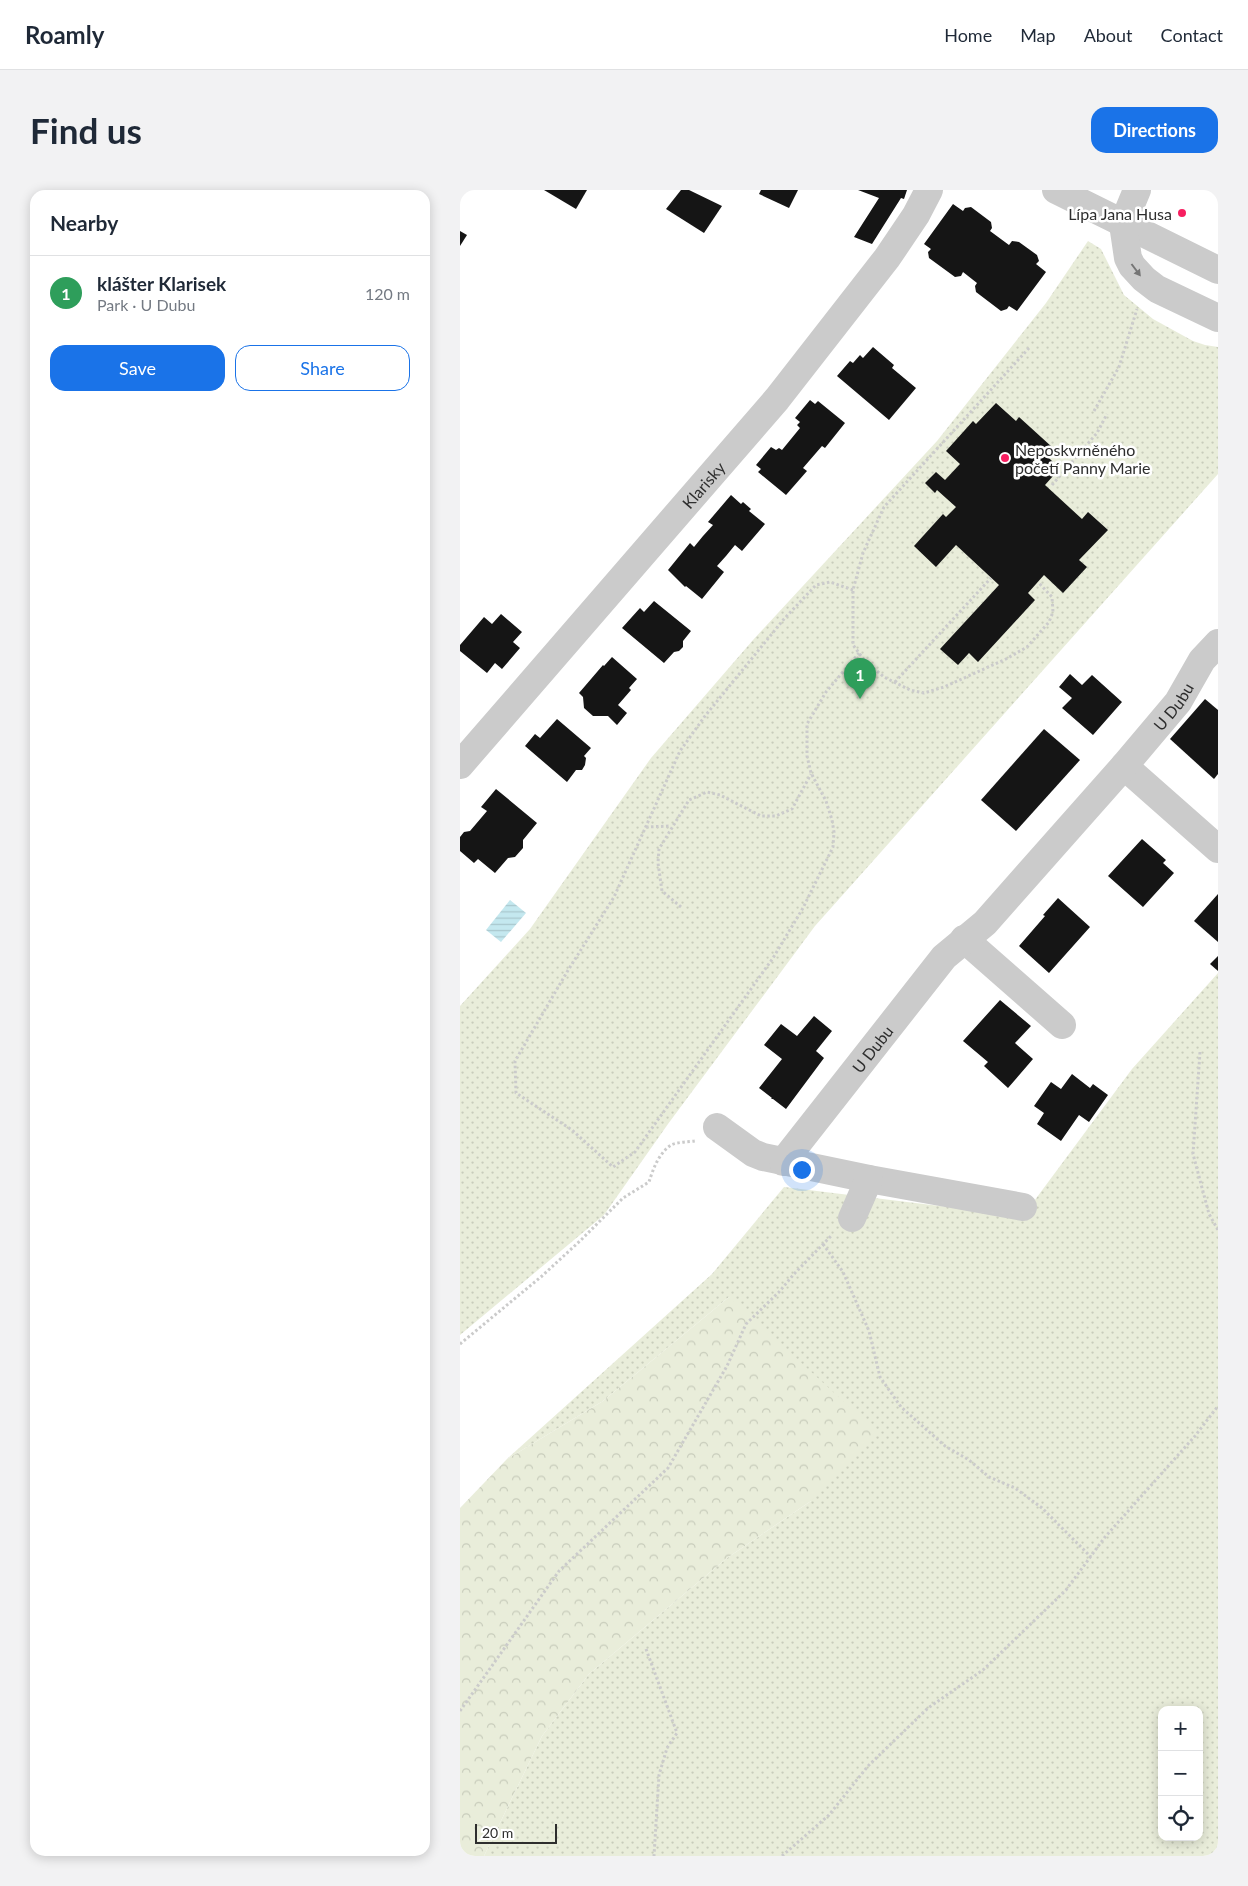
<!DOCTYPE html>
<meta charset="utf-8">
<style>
body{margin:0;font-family:Lato,sans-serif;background:#f2f2f3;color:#1f2937}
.controls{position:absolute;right:15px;bottom:15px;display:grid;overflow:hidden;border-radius:10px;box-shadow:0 2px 12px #0003}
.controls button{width:45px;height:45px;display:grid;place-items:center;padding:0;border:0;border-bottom:1px solid #e0e1e3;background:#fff;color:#1f2937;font:25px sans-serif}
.scale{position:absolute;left:15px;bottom:12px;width:82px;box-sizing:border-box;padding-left:5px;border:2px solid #2e2e2e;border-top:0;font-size:14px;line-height:18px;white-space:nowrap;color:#2e2e2e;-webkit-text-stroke:4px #fff;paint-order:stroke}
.you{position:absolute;left:341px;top:979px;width:18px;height:18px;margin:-12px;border:4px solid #fff;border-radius:50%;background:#1a73e8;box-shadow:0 0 0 8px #1a73e833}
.badge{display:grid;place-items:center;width:32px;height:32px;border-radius:50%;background:#1a73e8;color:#fff;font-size:16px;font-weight:700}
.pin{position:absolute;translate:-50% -41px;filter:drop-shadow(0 1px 2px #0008)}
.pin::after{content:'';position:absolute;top:26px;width:18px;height:15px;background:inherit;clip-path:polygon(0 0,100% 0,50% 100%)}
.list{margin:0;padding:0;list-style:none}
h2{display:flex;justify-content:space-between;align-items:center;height:65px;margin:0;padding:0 20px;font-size:21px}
h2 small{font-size:16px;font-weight:400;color:#747a83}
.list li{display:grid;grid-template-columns:32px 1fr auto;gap:15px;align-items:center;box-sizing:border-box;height:75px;padding:0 20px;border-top:1px solid #e0e1e3}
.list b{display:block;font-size:19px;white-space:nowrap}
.list p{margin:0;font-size:16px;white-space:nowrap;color:#747a83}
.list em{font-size:16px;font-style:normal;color:#747a83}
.actions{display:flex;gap:10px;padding:15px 20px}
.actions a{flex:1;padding:11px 0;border:1px solid #1a73e8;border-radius:15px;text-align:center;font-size:18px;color:#1a73e8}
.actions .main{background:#1a73e8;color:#fff}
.icon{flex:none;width:28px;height:28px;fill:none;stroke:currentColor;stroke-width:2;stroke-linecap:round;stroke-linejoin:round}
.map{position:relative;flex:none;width:758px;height:1666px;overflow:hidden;border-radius:15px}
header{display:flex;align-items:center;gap:30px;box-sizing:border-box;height:70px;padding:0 25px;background:#fff;border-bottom:1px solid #e0e1e3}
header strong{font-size:24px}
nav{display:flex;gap:28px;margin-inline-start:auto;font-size:18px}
.intro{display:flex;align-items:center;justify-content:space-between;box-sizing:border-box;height:120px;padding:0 30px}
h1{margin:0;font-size:35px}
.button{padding:12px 22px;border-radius:15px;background:#1a73e8;color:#fff;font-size:18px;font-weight:700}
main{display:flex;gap:30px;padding:0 30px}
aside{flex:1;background:#fff;border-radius:15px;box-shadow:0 2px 12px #0003}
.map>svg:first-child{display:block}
.grass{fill:url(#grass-dots);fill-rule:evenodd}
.forest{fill:url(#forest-crowns)}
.water{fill:url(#water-rules)}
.building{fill:#151515}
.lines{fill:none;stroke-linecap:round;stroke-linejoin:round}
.path{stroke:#cbcbcb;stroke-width:3;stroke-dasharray:2.5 2.5;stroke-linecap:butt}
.minor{stroke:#cbcbcb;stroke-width:28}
.oneway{fill:#757575}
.poi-dot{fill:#f71f60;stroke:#fff;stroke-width:2}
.labels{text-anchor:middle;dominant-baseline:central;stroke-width:5;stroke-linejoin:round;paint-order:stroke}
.poi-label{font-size:16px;fill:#2e2e2e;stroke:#fff;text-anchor:end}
.street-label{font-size:16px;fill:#2e2e2e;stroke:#fff}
</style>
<header>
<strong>Roamly</strong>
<nav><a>Home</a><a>Map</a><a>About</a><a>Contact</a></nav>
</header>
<div class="intro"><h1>Find us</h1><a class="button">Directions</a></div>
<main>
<aside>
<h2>Nearby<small></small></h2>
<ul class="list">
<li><span class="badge" style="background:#2e9e5b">1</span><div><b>klášter Klarisek</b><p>Park · U Dubu</p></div><em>120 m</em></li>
</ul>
<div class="actions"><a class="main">Save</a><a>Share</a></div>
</aside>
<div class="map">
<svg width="758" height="1666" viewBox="0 0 758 1666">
<defs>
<pattern id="grass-dots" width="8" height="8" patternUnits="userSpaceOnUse" patternTransform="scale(1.25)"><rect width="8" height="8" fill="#e9edda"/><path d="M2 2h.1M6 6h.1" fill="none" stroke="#c8ccbb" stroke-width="1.8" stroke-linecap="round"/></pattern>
<pattern id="forest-crowns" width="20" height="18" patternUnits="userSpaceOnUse" patternTransform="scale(1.25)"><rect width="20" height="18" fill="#e9edda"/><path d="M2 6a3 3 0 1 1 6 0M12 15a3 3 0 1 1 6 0" fill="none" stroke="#c8ccbb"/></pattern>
<pattern id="water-rules" width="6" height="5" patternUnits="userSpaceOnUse" patternTransform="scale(1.25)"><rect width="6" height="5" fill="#c4e8ef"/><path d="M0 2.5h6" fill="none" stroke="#a9c7cd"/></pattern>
</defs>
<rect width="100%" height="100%" fill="#fff"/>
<!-- grass -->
<g class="grass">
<polygon points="628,51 641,59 664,105 693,129 733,151 745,155 758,157 758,284 355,736 208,934 144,1025 0,1145 0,816 70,739 191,568 293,450 477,251 586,113"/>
<path d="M 758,783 L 758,1666 L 24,1666 L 82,1546 L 129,1484 L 267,1368 L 351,1311 L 269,1107 L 143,1211 L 47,1269 L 252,1084 L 324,997 L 563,1026 L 672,879 ZM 702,1520 L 739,1520 L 739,1647 L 702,1647 Z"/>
</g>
<!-- forest -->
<polygon class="forest" points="269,1107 418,1243 351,1311 267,1368 129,1484 82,1546 24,1666 0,1666 0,1318 47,1269 143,1211"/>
<!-- water -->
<polygon class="water" points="50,710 66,723 41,752 26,740"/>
<!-- building -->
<g class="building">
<polygon points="84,0 127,0 116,19"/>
<polygon points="221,0 229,0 262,16 244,43 206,19"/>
<polygon points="301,0 338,0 329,18 299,4"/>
<polygon points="398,0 447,0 444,9 441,8 412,54 394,47 419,8"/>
<polygon points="493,14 503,21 505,18 511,17 531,32 532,38 530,41 549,55 552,51 559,52 577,65 579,71 576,74 586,82 557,121 549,116 547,119 541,121 516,102 515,96 517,93 503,82 501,86 495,87 469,68 468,62 471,59 464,54"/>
<polygon points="0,41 7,45 0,56"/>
<polygon points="413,157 434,175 432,178 456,198 429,230 377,186 390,171 393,173 400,165 403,168"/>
<polygon points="350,210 355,214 358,211 385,233 365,258 362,256 343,278 347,281 326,305 298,282 301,279 296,275 311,257 316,260 319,258 322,260 340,238 337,235 340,232 335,228"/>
<polygon points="536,213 556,231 559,227 592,257 585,264 594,273 587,280 593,286 585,295 622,329 628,322 648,340 619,370 627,377 603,403 584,385 568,403 575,410 518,472 509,463 498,475 480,459 539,395 496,355 476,377 454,356 483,324 486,327 496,317 477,300 475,303 465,293 476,282 485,290 500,274 486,261 513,231 516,234"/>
<polygon points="271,305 281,314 283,312 291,319 289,321 305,334 282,361 275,355 266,366 257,376 264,382 242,409 226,396 225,397 208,380 230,353 234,357 243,346 253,335 248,332"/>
<polygon points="194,411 231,441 223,451 223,457 219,461 214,462 204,473 162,438 180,418 184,422"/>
<polygon points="41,424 62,442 53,452 60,458 42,479 35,473 27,483 0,461 0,455 24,427 32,434"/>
<polygon points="152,467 177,489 169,498 171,500 158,515 167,523 157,535 148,526 133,526 124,518 123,507 119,503 143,475 144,476"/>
<polygon points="610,484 622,495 632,485 662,512 633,545 602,518 612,508 599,497"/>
<polygon points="745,509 758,520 758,584 754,589 710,549"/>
<polygon points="97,529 131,558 124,566 126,568 125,575 122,580 116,580 107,592 65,556 75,544 80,548"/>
<polygon points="584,539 620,570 556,641 521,610"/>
<polygon points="36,599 77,633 63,650 63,658 55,667 48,668 35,683 18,669 14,673 0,661 0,647 4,642 10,641 27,621 21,617"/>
<polygon points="682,649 706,670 703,673 714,683 683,717 648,686"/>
<polygon points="758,704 758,752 734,731"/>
<polygon points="598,708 630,737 589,783 559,756 585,726 583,725"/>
<polygon points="758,766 758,781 750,774"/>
<polygon points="540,810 571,836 555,853 573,869 548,898 524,876 528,872 503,851"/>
<polygon points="354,826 372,841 356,861 364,868 326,919 313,909 311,909 312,908 299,898 322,869 304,855 321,834 337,846"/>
<polygon points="612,884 630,898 633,894 648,905 629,932 619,925 601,951 577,934 584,923 574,916 591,892 601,899"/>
</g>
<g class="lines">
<!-- path -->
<g class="path">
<polyline points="569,158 424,317 403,363 393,400 393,455 405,471 424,487 450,500 464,503 484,497 546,469 567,457 589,432 593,422 592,407 578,392"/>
<polyline points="634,221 659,177 677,119"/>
<polyline points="592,295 637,243 647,224"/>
<polyline points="393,400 370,392 356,395 324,429 245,526 220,561 154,707 107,782 55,871 56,903 112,940 153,977 175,962 313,768 343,718 373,657 374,642 372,630 366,611 351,583 347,566 347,534 366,502 399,463"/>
<polyline points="435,492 531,388"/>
<polyline points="186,637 211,636"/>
<polyline points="221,717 202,701 198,673 199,659 229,610 247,602 260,605 301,626 316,626 332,619 351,584"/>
<polyline points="740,862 733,964 749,1024 758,1040"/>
<polyline points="363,1054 383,1082 409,1141 420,1187 441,1217 485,1256 509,1270 529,1287 555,1298 582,1318 631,1367"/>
<path d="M 0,1154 L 82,1086 L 121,1050 L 163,1008 L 189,992 C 193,979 199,963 211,955 C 217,952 228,952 235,951"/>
<polyline points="186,1459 217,1543 207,1558 199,1585 194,1666"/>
<polyline points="0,1521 99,1381 208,1278 267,1176 286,1134 319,1102 334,1084 371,1046"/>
<polyline points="322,1666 369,1625 408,1576 468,1518 523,1480 606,1400 645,1347 735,1246 758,1216"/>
</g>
<!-- minor -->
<g class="minor">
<polyline points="596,0 758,80"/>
<polyline points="677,0 663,34 668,68 672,76 684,89 697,99 758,128"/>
<path id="s1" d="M 0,575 L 317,209 L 427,68 L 456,25 L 469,0"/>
<polyline points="664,576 758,659"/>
<polyline points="504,749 602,835"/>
<polyline points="257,937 293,963 303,967 409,989 563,1017"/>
<path id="s2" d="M 323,972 L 484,767 L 525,733 L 664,576 L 718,512 L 742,470 L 758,453"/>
<polyline points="392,1028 409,989"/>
</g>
</g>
<!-- one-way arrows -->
<defs><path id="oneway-solid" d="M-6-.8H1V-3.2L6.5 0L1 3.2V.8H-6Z" transform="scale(1.25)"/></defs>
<use class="oneway" href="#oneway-solid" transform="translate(676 80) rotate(53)"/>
<!-- markers -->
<g class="poi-dot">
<circle cx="722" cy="23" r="5"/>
<circle cx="545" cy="268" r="5"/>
</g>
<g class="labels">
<!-- poi labels -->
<g class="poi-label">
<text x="712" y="23">Lípa Jana Husa</text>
<text x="555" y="259" text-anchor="start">Neposkvrněného<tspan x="555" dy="18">početí Panny Marie</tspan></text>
</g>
<!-- street labels -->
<g class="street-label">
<text stroke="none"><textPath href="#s1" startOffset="371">Klarisky</textPath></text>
<text stroke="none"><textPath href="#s2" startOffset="601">U Dubu</textPath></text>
<text stroke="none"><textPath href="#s2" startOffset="144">U Dubu</textPath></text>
</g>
</g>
</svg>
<div class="controls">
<button>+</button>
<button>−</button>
<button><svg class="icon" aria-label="locate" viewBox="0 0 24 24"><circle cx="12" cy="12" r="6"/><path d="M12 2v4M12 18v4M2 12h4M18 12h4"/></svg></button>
</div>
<div class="scale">20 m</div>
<div class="you"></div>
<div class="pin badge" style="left:400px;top:509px;background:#2e9e5b">1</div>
</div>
</main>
